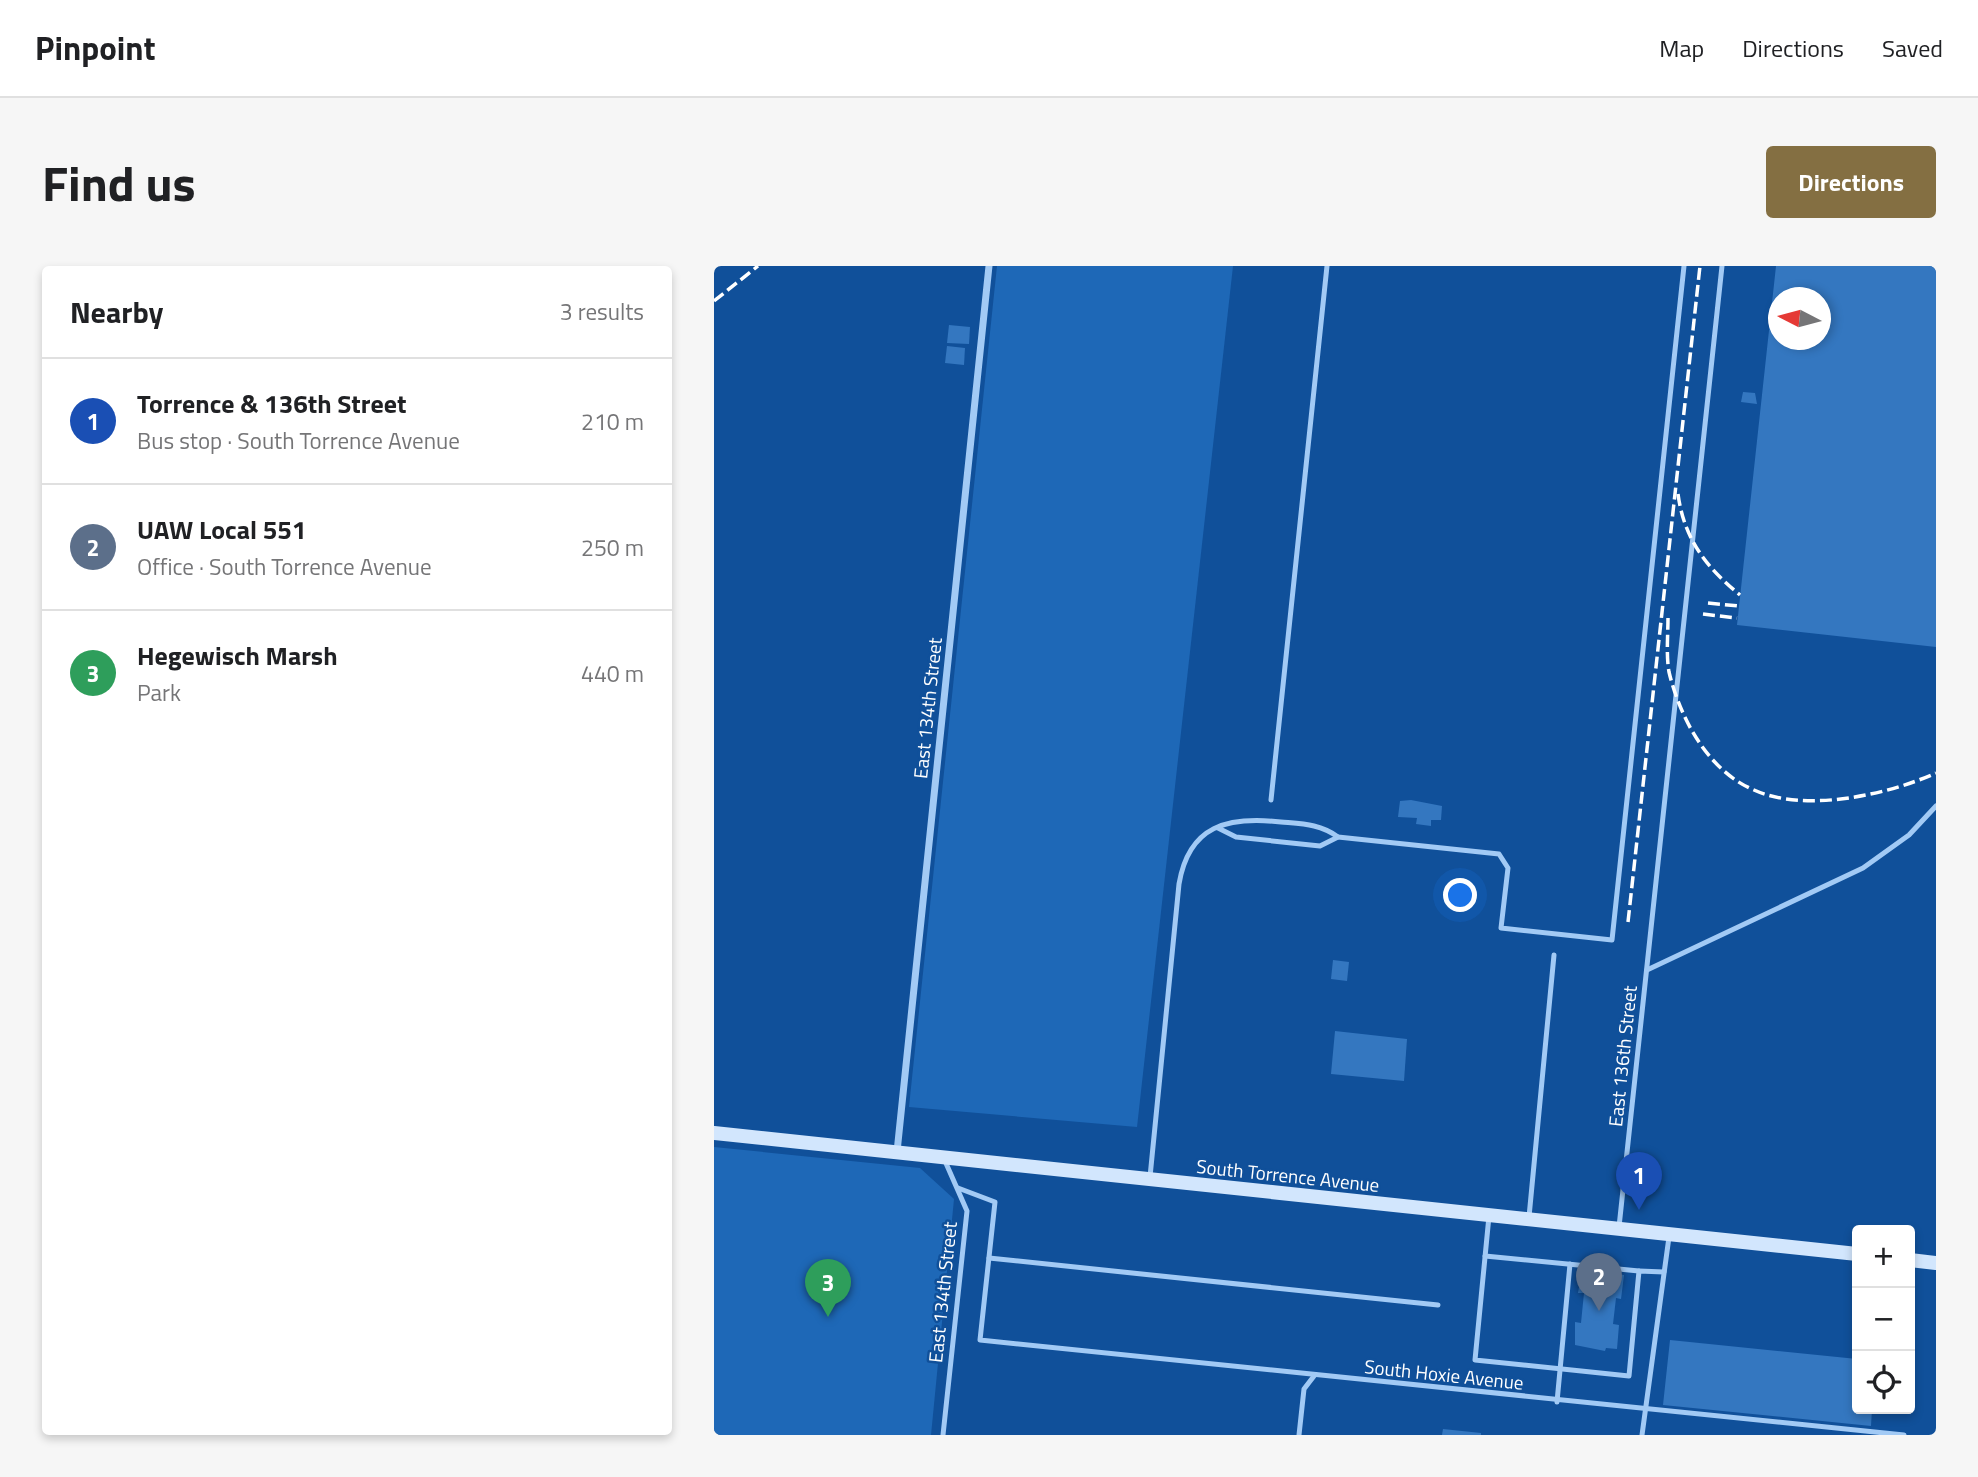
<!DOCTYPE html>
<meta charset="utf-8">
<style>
body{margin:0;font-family:"Titillium Web",sans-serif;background:#f6f6f6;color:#202124}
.controls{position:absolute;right:21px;bottom:21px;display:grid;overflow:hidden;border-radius:7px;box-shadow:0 4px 10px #0003}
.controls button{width:63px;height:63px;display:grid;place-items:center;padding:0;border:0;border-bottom:2px solid #e0e0e0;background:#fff;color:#202124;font:35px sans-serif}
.compass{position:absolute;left:1054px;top:21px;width:63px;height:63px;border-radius:50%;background:#fff;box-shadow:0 4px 10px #0003;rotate:276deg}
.you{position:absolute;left:747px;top:630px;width:24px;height:24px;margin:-18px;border:5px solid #fff;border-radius:50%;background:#1a73e8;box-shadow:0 0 0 10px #1a73e833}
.badge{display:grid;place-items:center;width:46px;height:46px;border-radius:50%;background:#846f42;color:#fff;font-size:23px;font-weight:700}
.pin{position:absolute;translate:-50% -58px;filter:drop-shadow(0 2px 4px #0008)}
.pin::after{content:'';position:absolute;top:37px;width:24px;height:21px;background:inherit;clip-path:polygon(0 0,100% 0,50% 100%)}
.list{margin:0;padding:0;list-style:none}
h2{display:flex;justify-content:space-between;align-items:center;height:91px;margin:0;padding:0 28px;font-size:30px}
h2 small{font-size:23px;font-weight:400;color:#757577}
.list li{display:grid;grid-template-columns:46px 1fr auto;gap:21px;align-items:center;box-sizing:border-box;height:126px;padding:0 28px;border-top:2px solid #e0e0e0}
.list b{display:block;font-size:26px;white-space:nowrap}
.list p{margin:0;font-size:23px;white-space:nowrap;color:#757577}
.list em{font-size:23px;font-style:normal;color:#757577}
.icon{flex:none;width:38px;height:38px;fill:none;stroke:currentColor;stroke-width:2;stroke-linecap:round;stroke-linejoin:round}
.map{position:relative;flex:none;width:1222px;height:1169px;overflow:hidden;border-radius:7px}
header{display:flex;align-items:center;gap:42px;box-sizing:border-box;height:98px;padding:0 35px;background:#fff;border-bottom:2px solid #e0e0e0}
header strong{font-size:33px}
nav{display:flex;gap:38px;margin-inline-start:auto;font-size:24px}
.intro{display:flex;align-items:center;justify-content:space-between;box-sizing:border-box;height:168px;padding:0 42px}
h1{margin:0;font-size:49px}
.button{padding:18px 32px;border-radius:7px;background:#846f42;color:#fff;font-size:24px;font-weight:700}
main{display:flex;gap:42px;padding:0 42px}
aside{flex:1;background:#fff;border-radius:7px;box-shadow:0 4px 10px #0003}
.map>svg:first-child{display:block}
.green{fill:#1e68b7}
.building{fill:#3477c0;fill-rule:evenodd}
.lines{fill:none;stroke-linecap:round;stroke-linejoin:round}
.service{stroke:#a2caf5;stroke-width:5}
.minor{stroke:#a2caf5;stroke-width:7}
.secondary{stroke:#d2e6fd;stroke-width:14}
.rail{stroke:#fff;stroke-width:3.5;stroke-dasharray:12 5;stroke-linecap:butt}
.labels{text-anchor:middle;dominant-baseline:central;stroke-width:5;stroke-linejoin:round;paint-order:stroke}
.street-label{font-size:19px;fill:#fff;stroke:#10509a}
</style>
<header>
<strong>Pinpoint</strong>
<nav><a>Map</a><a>Directions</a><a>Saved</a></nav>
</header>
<div class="intro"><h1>Find us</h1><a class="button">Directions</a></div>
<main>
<aside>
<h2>Nearby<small>3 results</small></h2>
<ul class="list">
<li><span class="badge" style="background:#1a4fb4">1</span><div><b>Torrence &amp; 136th Street</b><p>Bus stop · South Torrence Avenue</p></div><em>210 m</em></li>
<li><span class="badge" style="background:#5c6f8a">2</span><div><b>UAW Local 551</b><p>Office · South Torrence Avenue</p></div><em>250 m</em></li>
<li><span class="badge" style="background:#2e9e5b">3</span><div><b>Hegewisch Marsh</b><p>Park</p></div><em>440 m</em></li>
</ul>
</aside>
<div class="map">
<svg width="1222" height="1169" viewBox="0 0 1222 1169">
<rect width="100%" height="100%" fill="#10509a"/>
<!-- green -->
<g class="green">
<polygon points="283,0 519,0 423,861 195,841"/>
<polygon points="0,881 206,902 240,933 217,1169 0,1169"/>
</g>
<!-- building -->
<g class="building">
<path d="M 1062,0 L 1222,0 L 1222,381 L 1023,359 ZM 1064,32 L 1106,32 L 1106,74 L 1064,74 Z"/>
<polygon points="235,59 256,61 255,78 233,77"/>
<polygon points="233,80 251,82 250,99 231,97"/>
<polygon points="1029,126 1041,127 1043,138 1027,136"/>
<polygon points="697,534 728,540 727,554 717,554 717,560 702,558 703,552 684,551 686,535"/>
<polygon points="619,694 635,696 633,715 617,713"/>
<polygon points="621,765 693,773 690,815 617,808"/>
<polygon points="868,1004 897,1011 897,1007 910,1009 907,1033 902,1032 899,1058 905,1059 903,1083 892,1082 891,1085 861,1079 861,1056 867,1057 870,1027 864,1027"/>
<polygon points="956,1074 1143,1093 1143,1143 1158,1143 1157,1160 949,1139"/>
<polygon points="729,1163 767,1167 767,1169 728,1169"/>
</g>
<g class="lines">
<!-- service -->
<g class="service">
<polyline points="557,534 613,0"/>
<polyline points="504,562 522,571 606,580 624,571"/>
<polyline points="933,704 1149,602 1195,569 1222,540"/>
<path d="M 436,911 L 465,618 C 475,559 514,550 567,556 C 589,558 606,558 624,571 L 785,588 L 794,602 L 787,662 L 898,674 L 970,0"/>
<polyline points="244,922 281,936 266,1074 1190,1169"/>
<polyline points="775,950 761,1094 915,1110 925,1005 950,1006"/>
<polyline points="815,951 840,689"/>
<polyline points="905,961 1008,0"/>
<polyline points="771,990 925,1005"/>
<polyline points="275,992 724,1039"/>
<polyline points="843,1136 856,998"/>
<polyline points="229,1169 253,945 231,895"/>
<polyline points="585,1169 590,1123 600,1110"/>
<polyline points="928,1169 955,971"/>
</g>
<!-- minor -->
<polyline class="minor" points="183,886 275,0"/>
<!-- secondary -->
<g class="secondary">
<polyline points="0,867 1143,988"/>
<polyline points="1196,994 1222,997"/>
</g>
<!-- rail -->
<g class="rail">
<polyline points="0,35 44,0"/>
<path d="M 964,228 C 970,273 992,301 1026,329"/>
<polyline points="994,337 1025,340"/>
<polyline points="989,348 1023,352"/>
<path d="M 954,352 C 954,369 952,389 955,406 C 966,452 994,505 1040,524 C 1091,547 1173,529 1222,507"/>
<polyline points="914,656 986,0"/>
</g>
</g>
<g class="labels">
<!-- street labels -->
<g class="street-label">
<text transform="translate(213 442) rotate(-84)">East 134th Street</text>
<text transform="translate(908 790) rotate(-84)">East 136th Street</text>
<text transform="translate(574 909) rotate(6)">South Torrence Avenue</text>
<text transform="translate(228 1026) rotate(-84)">East 134th Street</text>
<text transform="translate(730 1108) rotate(6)">South Hoxie Avenue</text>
</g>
</g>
</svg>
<div class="controls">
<button>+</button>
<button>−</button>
<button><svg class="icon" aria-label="locate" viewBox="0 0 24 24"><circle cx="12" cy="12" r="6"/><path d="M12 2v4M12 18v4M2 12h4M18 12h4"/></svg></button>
</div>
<svg class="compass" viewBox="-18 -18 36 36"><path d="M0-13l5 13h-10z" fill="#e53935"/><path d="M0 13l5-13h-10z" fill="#757577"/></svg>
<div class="you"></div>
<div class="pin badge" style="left:925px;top:944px;background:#1a4fb4">1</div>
<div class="pin badge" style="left:885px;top:1045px;background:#5c6f8a">2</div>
<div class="pin badge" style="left:114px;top:1051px;background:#2e9e5b">3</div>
</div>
</main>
